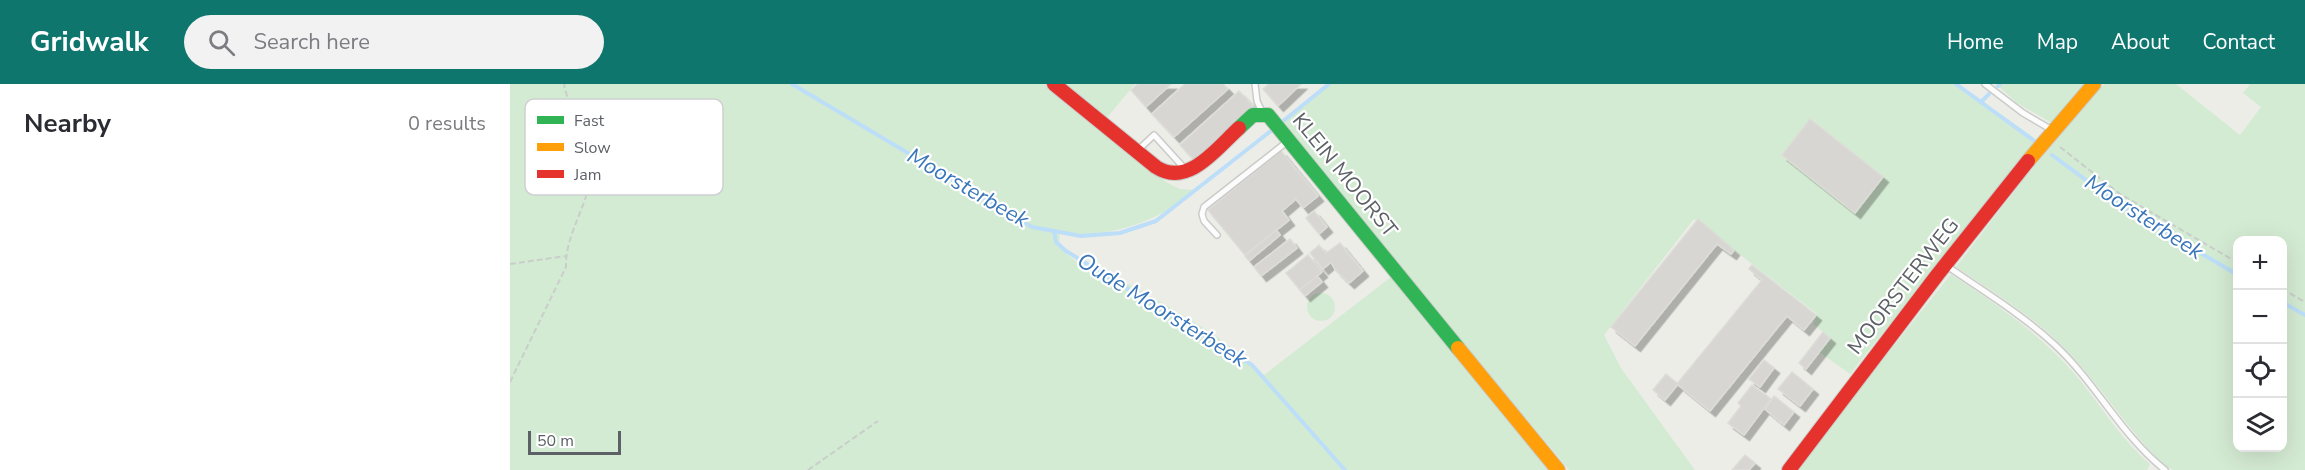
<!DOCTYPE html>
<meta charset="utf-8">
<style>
body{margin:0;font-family:"Nunito Sans",sans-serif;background:#f2f2f3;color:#2b2b33}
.controls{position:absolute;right:18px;bottom:18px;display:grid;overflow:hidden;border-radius:12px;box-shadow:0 6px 24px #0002}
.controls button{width:54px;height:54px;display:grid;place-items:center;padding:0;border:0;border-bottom:2px solid #e1e1e2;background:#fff;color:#2b2b33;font:30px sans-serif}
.scale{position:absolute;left:18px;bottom:15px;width:93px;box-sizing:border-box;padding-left:6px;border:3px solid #5d6167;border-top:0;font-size:16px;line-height:21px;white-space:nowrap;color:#5d6167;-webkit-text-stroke:4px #fff;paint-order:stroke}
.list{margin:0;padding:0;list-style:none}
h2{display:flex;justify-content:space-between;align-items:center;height:78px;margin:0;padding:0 24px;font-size:26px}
h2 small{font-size:20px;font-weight:400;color:#7c7c81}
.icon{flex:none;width:33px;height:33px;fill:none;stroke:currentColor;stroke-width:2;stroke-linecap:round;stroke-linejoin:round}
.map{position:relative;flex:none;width:1795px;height:386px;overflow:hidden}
header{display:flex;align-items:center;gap:36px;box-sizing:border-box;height:84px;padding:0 30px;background:#0f766e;color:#fff}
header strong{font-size:28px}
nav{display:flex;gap:33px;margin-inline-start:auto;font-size:21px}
.search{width:420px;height:54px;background:#f2f2f3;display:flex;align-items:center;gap:15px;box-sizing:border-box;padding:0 21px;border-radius:33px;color:#7c7c81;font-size:22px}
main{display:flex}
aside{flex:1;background:#fff}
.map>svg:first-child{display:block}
.green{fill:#d4ebd3;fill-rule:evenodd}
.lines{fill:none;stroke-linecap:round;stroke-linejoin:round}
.stream{stroke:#bcdef8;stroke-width:4}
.building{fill:#d7d6d3;stroke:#dddcd7;stroke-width:1.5;filter:url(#shadow)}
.lane-casing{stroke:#cbcbca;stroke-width:8}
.fast-casing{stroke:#c9cac9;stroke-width:16}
.slow-casing{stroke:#c9cac9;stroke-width:16}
.jam-casing{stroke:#c9cac9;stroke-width:16}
.path{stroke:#c9cecb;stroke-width:2;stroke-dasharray:6 3;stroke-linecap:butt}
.lane{stroke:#fcfcfc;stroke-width:5}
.fast{stroke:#30b455;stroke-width:14}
.slow{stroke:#ff9f0a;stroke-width:14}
.jam{stroke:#e5322d;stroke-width:14}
.labels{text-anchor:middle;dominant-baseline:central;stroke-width:4.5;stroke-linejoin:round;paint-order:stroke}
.street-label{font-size:21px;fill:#5d6167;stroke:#fff}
.water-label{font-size:22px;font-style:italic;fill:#3a76ba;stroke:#fff}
.key{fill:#fff;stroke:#ced0d1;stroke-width:1.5}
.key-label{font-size:16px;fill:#5d6167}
</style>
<header>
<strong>Gridwalk</strong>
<div class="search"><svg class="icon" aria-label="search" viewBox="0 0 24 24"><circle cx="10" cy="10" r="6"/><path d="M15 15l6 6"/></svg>Search here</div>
<nav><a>Home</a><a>Map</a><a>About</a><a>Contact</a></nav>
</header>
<main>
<aside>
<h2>Nearby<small>0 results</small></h2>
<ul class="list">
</ul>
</aside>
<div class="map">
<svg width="1795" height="386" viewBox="0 0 1795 386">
<defs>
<filter id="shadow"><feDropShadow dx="5.5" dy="5.5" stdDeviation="0" flood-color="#0004"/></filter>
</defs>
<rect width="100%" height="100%" fill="#edede8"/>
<!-- green -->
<g class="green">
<path d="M 0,0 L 540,0 L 656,98 L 670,105 L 688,106 C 649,136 600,156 550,149 L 549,161 C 564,184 601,190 624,203 C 667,227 720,257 754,291 L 881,193 L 1041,386 L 0,386 Z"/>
<polygon points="553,0 625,0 595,36"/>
<polygon points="819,0 1448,0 1527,56 1340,290 1309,268 1321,254 1303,240 1307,230 1184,135 1094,251 1111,284 1185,386 1059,386 772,40"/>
<polygon points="1486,0 1576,0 1542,39 1507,19"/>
<path d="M 1594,0 L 1666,0 L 1730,51 L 1751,23 L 1733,9 L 1740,0 L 1795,0 L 1795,386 L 1663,386 L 1655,382 C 1613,342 1586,292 1543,253 C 1514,227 1479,205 1446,183 L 1513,96 ZM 1728,156 L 1772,156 L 1772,364 L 1728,364 Z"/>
<path d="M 1441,190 C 1484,219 1528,248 1563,288 C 1589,318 1610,355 1640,380 L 1637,386 L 1285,386 Z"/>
<circle cx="811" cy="223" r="14"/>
</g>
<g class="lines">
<!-- stream -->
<g class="stream">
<polyline points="282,0 522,143 571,152 610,149 646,137 762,46"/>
<polyline points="1446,0 1527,59"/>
<polyline points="1488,2 1490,0"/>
<polyline points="1471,18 1479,10"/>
<polyline points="772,38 819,0"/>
<polyline points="1542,71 1614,124 1728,191"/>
<polyline points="544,147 546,158 556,167 742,281 835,386"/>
<polyline points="1772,218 1795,231"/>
</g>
</g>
<!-- building -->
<g class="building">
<polygon points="628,0 661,0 636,23 621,6"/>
<polygon points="713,0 718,5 664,53 642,30 675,0"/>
<polygon points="759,0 791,0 768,22 753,5"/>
<polygon points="729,7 743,22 684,76 670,61"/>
<polygon points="1300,35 1373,93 1345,129 1272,71"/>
<polygon points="771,67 808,112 793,124 786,115 772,127 779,136 735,171 698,126"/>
<polygon points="804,127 817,143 809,150 796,134"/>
<polygon points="1188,135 1224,166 1221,170 1207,160 1125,262 1101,243"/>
<polygon points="766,146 770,151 739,177 735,172"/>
<polygon points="780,155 787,164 751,192 744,183"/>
<polygon points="830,159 853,187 839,199 826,187 821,178 813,185 800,169 809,161 816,169"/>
<polygon points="798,171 812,188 790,206 776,189"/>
<polygon points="1242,181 1306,231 1294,246 1277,232 1200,327 1167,300 1252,196 1239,185"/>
<polygon points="807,192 812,198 795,212 790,206"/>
<polygon points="1313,248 1320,254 1296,285 1289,279"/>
<polygon points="1254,276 1264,284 1250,303 1239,295"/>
<polygon points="1282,288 1303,305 1290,322 1268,305"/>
<polygon points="1156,290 1168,300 1155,316 1143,306"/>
<polygon points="1242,301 1261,315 1234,351 1218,339 1231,322 1228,319"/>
<polygon points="1264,312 1284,328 1274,341 1255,325"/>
<polygon points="1235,371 1245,379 1239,386 1222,386"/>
</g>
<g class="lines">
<!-- lane casing -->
<g class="lane-casing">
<g id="lane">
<polyline points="745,0 747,17 752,28"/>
<polyline points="1475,0 1513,29 1542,46"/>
<polyline points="627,67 644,51 675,85"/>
<polyline points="707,151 694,137 692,130 694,123 778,57"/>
<path d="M 1437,182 C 1473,207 1513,231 1545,261 C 1586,299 1611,351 1655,386"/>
</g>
</g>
<!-- fast casing -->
<g class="fast-casing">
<polyline id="fast" points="729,44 743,31 758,31 948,264"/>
</g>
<!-- slow casing -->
<g class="slow-casing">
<g id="slow">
<polyline points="1518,77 1584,0"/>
<polyline points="948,264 1048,386"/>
</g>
</g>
<!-- jam casing -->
<g class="jam-casing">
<g id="jam">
<path d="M 544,0 L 646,83 C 678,104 707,64 729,44"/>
<polyline points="1279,386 1428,190 1518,77"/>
</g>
</g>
<!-- path -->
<g class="path">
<polyline points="1550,63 1610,110 1728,179"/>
<polyline points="0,180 56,172"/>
<polyline points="1772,205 1795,218"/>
<path d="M 0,298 L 56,183 C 55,148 81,119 81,84 C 81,65 58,24 54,0"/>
<polyline points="298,386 368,337"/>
</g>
<!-- lane -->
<use href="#lane" class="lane"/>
<!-- fast -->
<use href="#fast" class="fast"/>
<!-- slow -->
<use href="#slow" class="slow"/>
<!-- jam -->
<use href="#jam" class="jam"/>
</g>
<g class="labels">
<!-- street labels -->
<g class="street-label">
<text transform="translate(835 91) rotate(51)">KLEIN MOORST</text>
<text transform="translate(1393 202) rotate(-52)">MOORSTERWEG</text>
</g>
<!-- water labels -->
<g class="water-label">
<text transform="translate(458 104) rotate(30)">Moorsterbeek</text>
<text transform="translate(1634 133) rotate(33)">Moorsterbeek</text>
<text transform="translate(652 226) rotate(32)">Oude Moorsterbeek</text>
</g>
</g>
<!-- legend -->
<rect x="15" y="15" width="198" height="96" rx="9" class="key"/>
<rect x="27" y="32" width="27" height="8" fill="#30b455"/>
<rect x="27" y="59" width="27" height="8" fill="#ff9f0a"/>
<rect x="27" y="86" width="27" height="8" fill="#e5322d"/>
<g class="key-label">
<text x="64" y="42">Fast</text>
<text x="64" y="69">Slow</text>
<text x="64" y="96">Jam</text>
</g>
</svg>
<div class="controls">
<button>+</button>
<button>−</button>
<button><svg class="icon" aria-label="locate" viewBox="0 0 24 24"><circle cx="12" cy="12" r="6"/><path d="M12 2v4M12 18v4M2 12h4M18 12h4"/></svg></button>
<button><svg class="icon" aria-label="layers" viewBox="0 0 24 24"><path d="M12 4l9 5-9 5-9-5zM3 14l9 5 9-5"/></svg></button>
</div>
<div class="scale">50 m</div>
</div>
</main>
